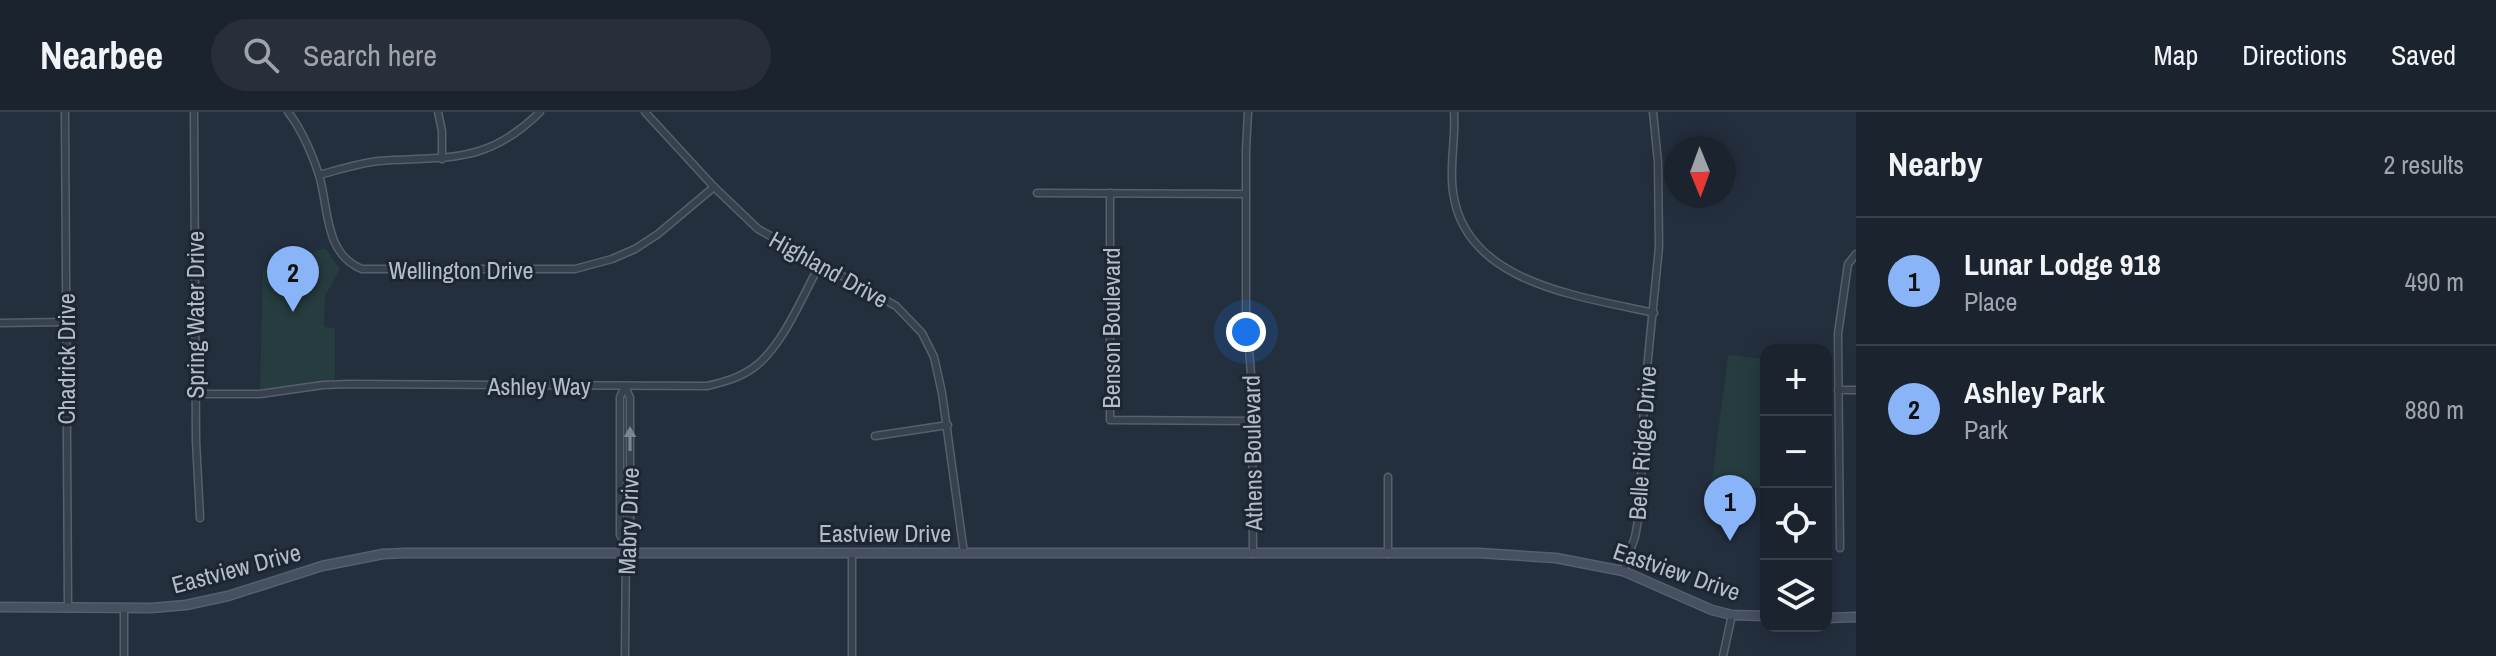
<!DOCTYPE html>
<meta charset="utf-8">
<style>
body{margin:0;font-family:"Archivo Narrow",sans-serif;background:#282f3a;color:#f1f3f6}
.controls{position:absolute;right:24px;bottom:24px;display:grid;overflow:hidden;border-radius:16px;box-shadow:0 4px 20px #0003}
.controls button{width:72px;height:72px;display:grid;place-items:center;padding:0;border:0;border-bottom:2px solid #39404a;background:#1b232e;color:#f1f3f6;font:40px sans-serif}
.compass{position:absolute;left:1664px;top:24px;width:72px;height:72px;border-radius:50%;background:#1b232e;box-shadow:0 4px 20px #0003;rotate:179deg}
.you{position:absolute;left:1246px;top:220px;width:28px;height:28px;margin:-20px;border:6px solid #fff;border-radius:50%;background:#1a73e8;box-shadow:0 0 0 12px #1a73e833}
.badge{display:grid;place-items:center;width:52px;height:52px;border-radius:50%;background:#8ab4f8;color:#111;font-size:26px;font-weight:700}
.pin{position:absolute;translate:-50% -66px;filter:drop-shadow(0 2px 4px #0008)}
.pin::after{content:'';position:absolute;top:42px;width:28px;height:24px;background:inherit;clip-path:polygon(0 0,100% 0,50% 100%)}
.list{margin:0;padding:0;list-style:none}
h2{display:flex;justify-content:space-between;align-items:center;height:104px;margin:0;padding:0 32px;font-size:34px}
h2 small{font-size:26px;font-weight:400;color:#a0a4aa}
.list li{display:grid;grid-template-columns:52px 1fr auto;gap:24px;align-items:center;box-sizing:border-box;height:128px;padding:0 32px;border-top:2px solid #39404a}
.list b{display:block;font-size:30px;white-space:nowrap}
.list p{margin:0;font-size:26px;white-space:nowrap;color:#a0a4aa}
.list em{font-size:26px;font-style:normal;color:#a0a4aa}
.icon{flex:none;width:44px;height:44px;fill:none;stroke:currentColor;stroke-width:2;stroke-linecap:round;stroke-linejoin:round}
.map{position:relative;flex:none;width:1856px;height:544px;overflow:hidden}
header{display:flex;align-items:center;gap:48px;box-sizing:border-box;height:112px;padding:0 40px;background:#1b232e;border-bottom:2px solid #39404a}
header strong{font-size:38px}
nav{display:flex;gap:44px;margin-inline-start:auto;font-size:28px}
.search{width:560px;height:72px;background:#282f3a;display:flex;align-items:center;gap:20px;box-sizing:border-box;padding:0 28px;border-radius:44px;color:#a0a4aa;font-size:30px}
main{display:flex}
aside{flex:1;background:#1b232e}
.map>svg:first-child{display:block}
.green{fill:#263c3f}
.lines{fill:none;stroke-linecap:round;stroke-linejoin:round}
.street-casing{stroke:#565f6c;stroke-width:9}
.secondary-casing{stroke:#565f6c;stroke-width:11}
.street{stroke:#38414e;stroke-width:6}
.secondary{stroke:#465061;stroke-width:8}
.oneway{fill:#7c8592}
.labels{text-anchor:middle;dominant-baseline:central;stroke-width:6;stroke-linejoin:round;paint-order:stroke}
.street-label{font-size:24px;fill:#b4bcc9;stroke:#1d2633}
</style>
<header>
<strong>Nearbee</strong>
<div class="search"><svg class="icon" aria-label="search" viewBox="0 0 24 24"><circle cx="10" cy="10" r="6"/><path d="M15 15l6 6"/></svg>Search here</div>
<nav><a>Map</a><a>Directions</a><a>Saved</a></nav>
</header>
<main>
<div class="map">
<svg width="1856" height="544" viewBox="0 0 1856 544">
<rect width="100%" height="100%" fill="#242f3e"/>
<!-- green -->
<g class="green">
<polygon points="325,136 340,157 325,184 324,215 335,216 335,268 260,278 263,157"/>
<polygon points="1728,243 1766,247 1766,376 1711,376"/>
</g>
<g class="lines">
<!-- street casing -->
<g class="street-casing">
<g id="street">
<polyline points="65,0 68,495"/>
<polyline points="194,0 196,329 200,406"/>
<path d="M 288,0 C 302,18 312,42 319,63 C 329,96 324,142 362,157 L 575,157 L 612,147 L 635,137 L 658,122 L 714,75"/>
<polyline points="438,0 442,19 442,47"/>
<polyline points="645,0 714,75 758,117 896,194 922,221 934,245 942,281 964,441"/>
<polyline points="1248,0 1246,38 1246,199 1252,275 1253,442"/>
<path d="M 1454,0 C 1456,26 1449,54 1453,80 C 1465,172 1581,184 1654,201"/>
<path d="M 319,63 C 338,58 359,51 379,49 C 448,44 486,53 540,0"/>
<polyline points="1037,81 1246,82"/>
<polyline points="1110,81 1110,308 1251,309"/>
<polyline points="0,211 65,210"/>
<polyline points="625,274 620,285 620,423 626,432"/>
<polyline points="1838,278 1856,278"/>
<path d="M 195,282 L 260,282 L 323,273 L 349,272 L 707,274 C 724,270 739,266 753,256 C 782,236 803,183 820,152"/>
<polyline points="875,324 948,313"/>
<polyline points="1840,436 1838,222 1848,152 1856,142"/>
<polyline points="1388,442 1388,365"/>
<polyline points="1623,459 1635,425 1640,397 1644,287 1659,135 1658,50 1653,0"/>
<polyline points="124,544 124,496"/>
<polyline points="625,544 626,432 630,424 630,286 625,274"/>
<polyline points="852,544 852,442"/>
<polyline points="1723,544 1732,503"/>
</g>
</g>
<!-- secondary casing -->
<g class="secondary-casing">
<g id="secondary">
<polyline points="0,495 151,496 186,493 228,484 322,454 383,442 405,441 1479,441 1556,446 1623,459 1712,498 1732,503 1766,504"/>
<polyline points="1826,506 1856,505"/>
</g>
</g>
<!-- street -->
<use href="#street" class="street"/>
<!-- secondary -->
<use href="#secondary" class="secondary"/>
</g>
<!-- one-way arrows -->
<defs><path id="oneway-solid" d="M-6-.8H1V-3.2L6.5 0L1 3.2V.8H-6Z" transform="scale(2)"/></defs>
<use class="oneway" href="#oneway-solid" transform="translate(630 327) rotate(-90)"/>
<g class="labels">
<!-- street labels -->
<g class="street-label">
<text transform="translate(829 157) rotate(29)">Highland Drive</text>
<text x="461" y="158">Wellington Drive</text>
<text transform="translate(195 203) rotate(-90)">Spring Water Drive</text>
<text transform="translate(1111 216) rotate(-90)">Benson Boulevard</text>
<text transform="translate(66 247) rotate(-90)">Chadrick Drive</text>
<text x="539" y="274">Ashley Way</text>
<text transform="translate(1642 331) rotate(-86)">Belle Ridge Drive</text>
<text transform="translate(1252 341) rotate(-91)">Athens Boulevard</text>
<text transform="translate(628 409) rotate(-88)">Mabry Drive</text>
<text x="885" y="421">Eastview Drive</text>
<text transform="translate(236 456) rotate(-15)">Eastview Drive</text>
<text transform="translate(1677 459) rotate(19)">Eastview Drive</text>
</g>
</g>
</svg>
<div class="controls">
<button>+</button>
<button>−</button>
<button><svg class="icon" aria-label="locate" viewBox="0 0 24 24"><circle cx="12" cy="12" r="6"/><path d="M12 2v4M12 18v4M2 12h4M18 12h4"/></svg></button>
<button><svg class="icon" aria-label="layers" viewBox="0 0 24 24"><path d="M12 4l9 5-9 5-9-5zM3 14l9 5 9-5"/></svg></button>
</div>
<svg class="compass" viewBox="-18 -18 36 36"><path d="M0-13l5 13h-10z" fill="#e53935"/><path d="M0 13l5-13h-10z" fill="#a0a4aa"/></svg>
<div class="you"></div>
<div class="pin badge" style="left:1730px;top:429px">1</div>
<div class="pin badge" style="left:293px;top:200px">2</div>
</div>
<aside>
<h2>Nearby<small>2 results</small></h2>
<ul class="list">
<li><span class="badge">1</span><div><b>Lunar Lodge 918</b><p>Place</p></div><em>490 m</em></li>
<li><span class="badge">2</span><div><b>Ashley Park</b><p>Park</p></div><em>880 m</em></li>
</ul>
</aside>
</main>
